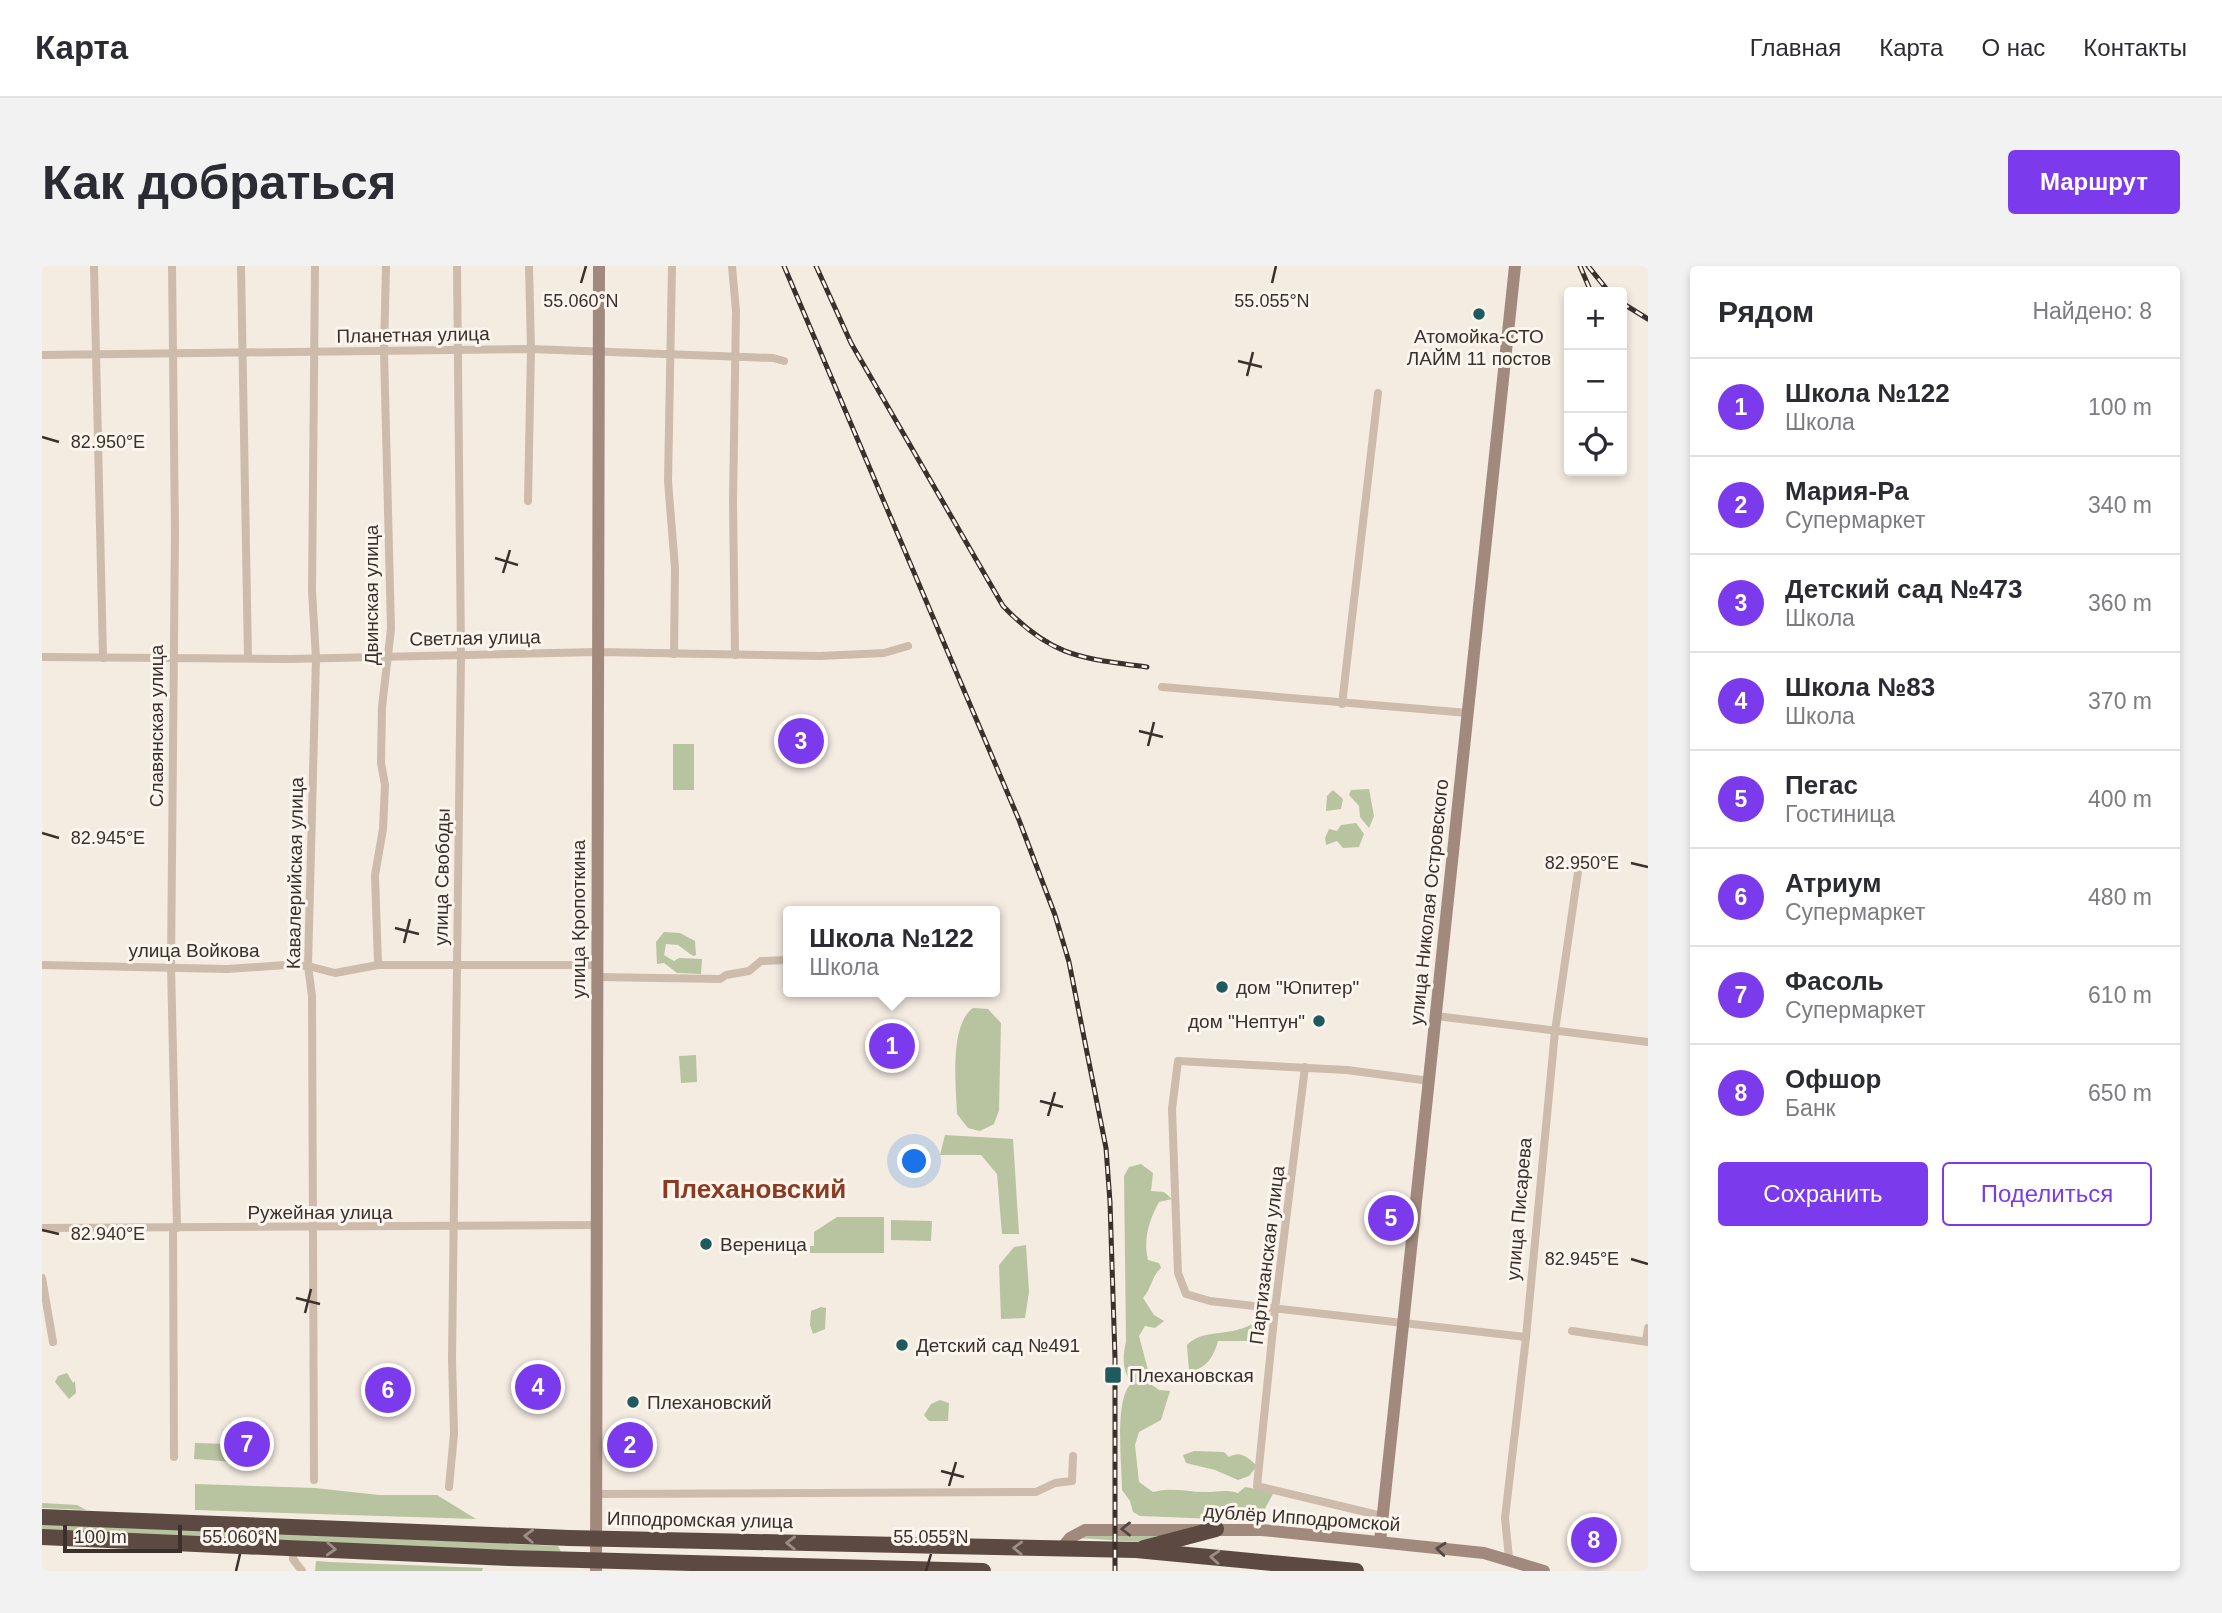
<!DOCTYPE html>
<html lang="ru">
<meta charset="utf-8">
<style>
body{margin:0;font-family:Arial,sans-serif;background:#f2f2f3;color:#2b2b33}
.controls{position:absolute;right:21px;top:21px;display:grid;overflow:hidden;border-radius:7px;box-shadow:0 4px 10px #0003}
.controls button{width:63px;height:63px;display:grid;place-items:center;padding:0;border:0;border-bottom:2px solid #e1e1e2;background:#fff;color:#2b2b33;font:35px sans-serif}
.scale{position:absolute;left:21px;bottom:18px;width:119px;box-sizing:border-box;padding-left:7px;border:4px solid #3b302b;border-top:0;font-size:19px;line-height:24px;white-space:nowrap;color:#3b302b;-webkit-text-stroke:5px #fbf5ee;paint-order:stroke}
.you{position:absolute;left:873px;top:896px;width:24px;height:24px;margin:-18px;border:5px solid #fff;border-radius:50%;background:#1a73e8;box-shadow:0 0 0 10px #1a73e833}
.badge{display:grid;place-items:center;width:46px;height:46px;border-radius:50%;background:#7c3aed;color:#fff;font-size:23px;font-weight:700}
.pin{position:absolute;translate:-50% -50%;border:4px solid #fff;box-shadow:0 2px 7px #0006}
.popup{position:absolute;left:741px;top:640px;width:217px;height:91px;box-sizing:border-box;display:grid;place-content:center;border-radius:7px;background:#fff;filter:drop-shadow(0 2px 5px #0005);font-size:23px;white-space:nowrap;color:#7c7c81}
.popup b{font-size:26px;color:#2b2b33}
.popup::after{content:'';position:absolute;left:50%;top:100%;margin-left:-14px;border:14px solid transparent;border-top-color:#fff}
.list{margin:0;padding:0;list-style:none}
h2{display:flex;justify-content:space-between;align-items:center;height:91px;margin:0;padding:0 28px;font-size:30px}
h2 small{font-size:23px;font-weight:400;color:#7c7c81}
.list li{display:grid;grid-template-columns:46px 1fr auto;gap:21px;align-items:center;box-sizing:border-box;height:98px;padding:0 28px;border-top:2px solid #e1e1e2}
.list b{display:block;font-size:26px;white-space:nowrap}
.list p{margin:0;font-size:23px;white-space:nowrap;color:#7c7c81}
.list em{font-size:23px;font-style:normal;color:#7c7c81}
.actions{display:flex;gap:14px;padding:21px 28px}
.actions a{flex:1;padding:16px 0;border:2px solid #7c3aed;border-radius:7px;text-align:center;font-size:24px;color:#7c3aed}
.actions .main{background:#7c3aed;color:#fff}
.icon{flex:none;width:38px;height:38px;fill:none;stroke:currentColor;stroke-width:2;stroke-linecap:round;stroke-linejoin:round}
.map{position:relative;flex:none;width:1606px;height:1305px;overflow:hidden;border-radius:7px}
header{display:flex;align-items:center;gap:42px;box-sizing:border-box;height:98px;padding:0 35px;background:#fff;border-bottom:2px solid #e1e1e2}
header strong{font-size:33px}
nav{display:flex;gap:38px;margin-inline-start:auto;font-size:24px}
.intro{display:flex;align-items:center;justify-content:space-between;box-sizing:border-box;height:168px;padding:0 42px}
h1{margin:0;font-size:49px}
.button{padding:18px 32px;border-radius:7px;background:#7c3aed;color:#fff;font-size:24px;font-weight:700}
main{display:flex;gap:42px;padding:0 42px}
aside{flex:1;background:#fff;border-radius:7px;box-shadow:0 4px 10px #0003}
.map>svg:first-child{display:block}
.green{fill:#b8c4a0}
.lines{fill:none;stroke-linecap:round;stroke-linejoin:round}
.street{stroke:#cdbbac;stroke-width:8}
.secondary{stroke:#a18a7d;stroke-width:12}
.highway{stroke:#5c4a42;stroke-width:16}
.rail-casing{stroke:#3b302b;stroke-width:5}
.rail{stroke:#fbf5ee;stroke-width:2.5;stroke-dasharray:8;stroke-linecap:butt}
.oneway{stroke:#544640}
.oneway2{stroke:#9c8e87}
.ticks{fill:none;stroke:#3b302b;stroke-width:2.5}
.poi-dot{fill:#1f5a5e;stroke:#fbf5ee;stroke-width:2.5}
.labels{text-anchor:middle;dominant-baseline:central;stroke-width:6;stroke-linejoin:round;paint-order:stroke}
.street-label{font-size:19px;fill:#3b302b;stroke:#fbf5ee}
.poi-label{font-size:19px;fill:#3b302b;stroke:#fbf5ee;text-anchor:start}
.district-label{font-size:26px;font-weight:bold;fill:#8c3b22;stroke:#fbf5ee}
.ticks-label{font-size:18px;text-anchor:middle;fill:#3b302b;stroke:#fbf5ee;stroke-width:6;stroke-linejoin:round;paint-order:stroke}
</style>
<header>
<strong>Карта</strong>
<nav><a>Главная</a><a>Карта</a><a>О нас</a><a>Контакты</a></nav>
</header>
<div class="intro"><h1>Как добраться</h1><a class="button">Маршрут</a></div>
<main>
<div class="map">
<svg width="1606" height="1305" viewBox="0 0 1606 1305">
<rect width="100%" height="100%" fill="#f4ebe1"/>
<!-- green -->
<g class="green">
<rect x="631" y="478" width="21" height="46"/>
<polygon points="1327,523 1332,550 1327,562 1318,551 1317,540 1307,529 1309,524"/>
<polygon points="1291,524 1301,533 1299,543 1284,545 1285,530"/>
<polygon points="1314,557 1322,568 1317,581 1301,582 1295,575 1284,579 1283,572 1287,563 1295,565 1299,559"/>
<polygon points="622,666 638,667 653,675 654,689 651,690 636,679 624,678 622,689 632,695 637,692 660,693 659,708 635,707 622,697 615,698 614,676"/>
<path d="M 931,742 L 946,743 L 959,757 L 957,844 L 952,858 L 938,865 L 926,862 L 915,848 C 914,820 907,759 931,742 Z"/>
<polygon points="654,789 655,816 639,817 637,790"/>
<polygon points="903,869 971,873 977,968 960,968 955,908 939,889 898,889"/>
<path d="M 1099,898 L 1111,907 L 1109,925 L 1122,926 L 1130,933 L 1117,936 C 1107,954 1101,974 1106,994 L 1117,997 L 1119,1002 C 1109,1011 1110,1022 1101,1032 L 1112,1049 L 1122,1055 L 1113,1062 L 1103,1060 L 1097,1070 L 1110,1119 L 1117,1124 L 1128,1125 L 1119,1154 L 1097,1166 L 1093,1179 L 1097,1216 L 1111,1226 C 1130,1221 1144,1226 1163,1226 C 1176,1226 1183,1223 1196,1227 L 1203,1221 L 1232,1226 L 1215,1257 L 1201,1254 L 1098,1250 L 1091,1246 L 1088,1235 L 1080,1224 C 1080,1200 1072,1133 1089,1118 C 1081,1103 1080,1093 1084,1076 L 1082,910 L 1087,901 Z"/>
<polygon points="795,951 842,951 842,987 768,987 768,980 772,980 772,966"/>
<polygon points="849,954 890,955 889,975 849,974"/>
<polygon points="984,979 987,1026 983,1052 959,1053 957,999 972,981"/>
<polygon points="779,1041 784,1042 783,1063 771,1068 768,1059 769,1045"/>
<path d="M 1219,1052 L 1225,1056 L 1221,1068 L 1205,1075 L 1176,1075 C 1172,1090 1164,1104 1147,1105 L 1145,1079 C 1164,1060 1193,1074 1219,1052 Z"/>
<polygon points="25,1107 31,1117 33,1115 34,1127 27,1133 13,1116 16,1110"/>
<polygon points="898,1134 907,1137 906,1155 887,1155 882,1149 889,1138"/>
<polygon points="153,1177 221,1179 220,1198 152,1193"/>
<path d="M 1152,1185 L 1182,1186 L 1187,1191 C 1198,1184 1207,1192 1215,1200 L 1207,1210 L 1196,1214 L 1173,1204 L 1144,1197 L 1141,1189 Z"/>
<polygon points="153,1218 273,1222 337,1229 395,1229 434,1253 153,1244"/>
<polygon points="0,1237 35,1239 44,1244 0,1242"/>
<polygon points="0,1257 516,1280 519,1286 0,1267"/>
<polygon points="1050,1269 1118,1269 1098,1276 1036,1272"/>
<polygon points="274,1295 288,1296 441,1302 440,1305 273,1305"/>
</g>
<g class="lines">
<!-- street -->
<g class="street">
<polyline points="52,0 61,392"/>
<polyline points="130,0 133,265 129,700 135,962"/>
<polyline points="199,0 206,392"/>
<polyline points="630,0 626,215 633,302 632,388"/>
<polyline points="690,0 694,45 691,236 693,389"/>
<polyline points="0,89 489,83 731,92 742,95"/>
<polyline points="486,235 489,83 487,0"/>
<polyline points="0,391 248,393 556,386 778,390 842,387 866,380"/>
<polyline points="1120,421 1426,447"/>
<polyline points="1300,438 1336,127"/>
<polyline points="0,699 185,703 243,699 266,700 293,707 336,699 555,699"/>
<polyline points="336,699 333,609 341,563 343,519 339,497 340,441 349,363 342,85 344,0"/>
<polyline points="555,711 678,713 684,709 707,705 719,695 747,694"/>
<polyline points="1394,750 1606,776"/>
<polyline points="1263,801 1233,1043 1215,1220 1340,1250"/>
<polyline points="1388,815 1305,804 1136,795 1130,843 1136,1007 1144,1028 1168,1035 1484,1071"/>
<polyline points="0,962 555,959"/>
<polyline points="131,962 132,1191"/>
<polyline points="0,1012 11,1076"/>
<polyline points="1530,1065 1606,1076"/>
<polyline points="1604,1075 1606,1062"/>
<polyline points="272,1214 270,730 266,700 274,392 270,325 273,0"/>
<polyline points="407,1221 412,1168 410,1092 419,388 415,0"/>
<polyline points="555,1228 994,1226 1013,1217 1030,1215 1031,1190"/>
<polyline points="251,1281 251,1293 260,1305"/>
<polyline points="1467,1292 1463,1252 1484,1071 1513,765 1537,599"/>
</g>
<!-- secondary -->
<g class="secondary">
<polyline points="1338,1276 1473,0"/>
<polyline points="1019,1283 1028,1272 1043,1264 1220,1264 1442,1287 1502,1305"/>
<polyline points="554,1305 557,0"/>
</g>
<!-- highway -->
<g class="highway">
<polyline points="0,1251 527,1272 1094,1284 1314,1305"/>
<polyline points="0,1271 467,1292 941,1305"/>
<polyline points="1102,1282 1174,1263"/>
</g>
<!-- rail casing -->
<g class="rail-casing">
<g id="rail">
<polyline points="742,0 977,554 1013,649 1027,696 1064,882 1068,936 1073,1092 1073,1305"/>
<path d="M 774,0 L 809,77 L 961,340 C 1010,391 1038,392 1105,401"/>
<polyline points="1538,0 1549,26"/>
<polyline points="1546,0 1567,26"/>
<polyline points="1580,37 1606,53"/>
<polyline points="1580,126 1581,131"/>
</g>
</g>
<!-- rail -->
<use href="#rail" class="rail"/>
</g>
<!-- one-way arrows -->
<defs><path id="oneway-chevron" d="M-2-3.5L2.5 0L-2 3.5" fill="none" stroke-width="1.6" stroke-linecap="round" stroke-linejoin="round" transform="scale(1.75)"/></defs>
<g class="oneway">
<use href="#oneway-chevron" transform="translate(1084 1263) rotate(180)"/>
<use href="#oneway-chevron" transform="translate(1399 1283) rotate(-174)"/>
</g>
<g class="oneway2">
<use href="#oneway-chevron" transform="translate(487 1270) rotate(-178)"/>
<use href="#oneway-chevron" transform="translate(749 1277) rotate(-179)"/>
<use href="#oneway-chevron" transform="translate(976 1282) rotate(-178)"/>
<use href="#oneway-chevron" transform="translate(289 1283) rotate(3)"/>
<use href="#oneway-chevron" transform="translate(1173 1291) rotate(-176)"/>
</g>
<!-- ticks -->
<path class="ticks" d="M 539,17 L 544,0M 1230,17 L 1234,0M 1196,95 L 1220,101M 1205,110 L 1211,86M 0,171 L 17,176M 453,292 L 476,299M 461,307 L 468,284M 1097,465 L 1121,471M 1106,480 L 1112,456M 0,567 L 17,572M 1589,597 L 1606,601M 353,662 L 377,668M 362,677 L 368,653M 998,835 L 1021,841M 1006,850 L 1013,826M 0,964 L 17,968M 1589,993 L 1606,998M 254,1032 L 278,1038M 263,1047 L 269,1023M 899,1205 L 922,1211M 907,1220 L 914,1196M 194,1305 L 198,1288M 884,1305 L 889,1288"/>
<!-- markers -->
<g class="poi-dot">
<circle cx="1437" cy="48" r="7"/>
<circle cx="1180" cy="721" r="7"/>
<circle cx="1277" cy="755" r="7"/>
<circle cx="664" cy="978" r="7"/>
<circle cx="860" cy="1079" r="7"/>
<rect x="1062" y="1100" width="18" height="18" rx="3.5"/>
<circle cx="591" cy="1136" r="7"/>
</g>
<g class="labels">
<!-- street labels -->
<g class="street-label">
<text transform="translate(371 69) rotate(-1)">Планетная улица</text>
<text transform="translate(329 329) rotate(-90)">Двинская улица</text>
<text transform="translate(433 372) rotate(-1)">Светлая улица</text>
<text transform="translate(114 460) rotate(-90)">Славянская улица</text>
<text transform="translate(253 607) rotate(-89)">Кавалерийская улица</text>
<text transform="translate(400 611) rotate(-89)">улица Свободы</text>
<text transform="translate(1387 636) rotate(-84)">улица Николая Островского</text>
<text transform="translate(536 653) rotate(-90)">улица Кропоткина</text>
<text x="152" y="684">улица Войкова</text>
<text transform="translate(1477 943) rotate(-85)">улица Писарева</text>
<text x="278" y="946">Ружейная улица</text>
<text transform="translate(1225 989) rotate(-83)">Партизанская улица</text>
<text transform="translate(1260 1252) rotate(4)">дублёр Ипподромской</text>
<text transform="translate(658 1254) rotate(1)">Ипподромская улица</text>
</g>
<!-- poi labels -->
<g class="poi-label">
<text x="1437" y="70" text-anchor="middle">Атомойка-СТО<tspan x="1437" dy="22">ЛАЙМ 11 постов</tspan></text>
<text x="1194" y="721">дом "Юпитер"</text>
<text x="1263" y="755" text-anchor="end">дом "Нептун"</text>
<text x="678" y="978">Вереница</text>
<text x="874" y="1079">Детский сад №491</text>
<text x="1087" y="1109">Плехановская</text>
<text x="605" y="1136">Плехановский</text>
</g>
<!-- district labels -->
<g class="district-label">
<text x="712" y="923">Плехановский</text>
</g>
</g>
<g class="ticks-label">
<text x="539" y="41">55.060°N</text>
<text x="1230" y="41">55.055°N</text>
<text x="66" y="182">82.950°E</text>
<text x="66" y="578">82.945°E</text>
<text x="1540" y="603">82.950°E</text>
<text x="66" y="974">82.940°E</text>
<text x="1540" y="999">82.945°E</text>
<text x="198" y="1277">55.060°N</text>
<text x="889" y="1277">55.055°N</text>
</g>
</svg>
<div class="controls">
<button>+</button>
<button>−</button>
<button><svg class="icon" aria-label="locate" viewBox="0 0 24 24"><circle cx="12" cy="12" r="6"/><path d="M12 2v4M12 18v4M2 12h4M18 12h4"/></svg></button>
</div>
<div class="scale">100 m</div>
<div class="you"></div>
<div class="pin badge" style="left:850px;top:780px">1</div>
<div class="popup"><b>Школа №122</b>Школа</div>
<div class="pin badge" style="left:588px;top:1179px">2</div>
<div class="pin badge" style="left:759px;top:475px">3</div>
<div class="pin badge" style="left:496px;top:1121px">4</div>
<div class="pin badge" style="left:1349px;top:952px">5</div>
<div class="pin badge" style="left:346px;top:1124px">6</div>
<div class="pin badge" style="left:205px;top:1178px">7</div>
<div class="pin badge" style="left:1552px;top:1274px">8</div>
</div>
<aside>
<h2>Рядом<small>Найдено: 8</small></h2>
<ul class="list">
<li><span class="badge">1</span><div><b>Школа №122</b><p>Школа</p></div><em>100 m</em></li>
<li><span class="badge">2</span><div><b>Мария-Ра</b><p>Супермаркет</p></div><em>340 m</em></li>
<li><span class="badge">3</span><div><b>Детский сад №473</b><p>Школа</p></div><em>360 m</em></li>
<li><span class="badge">4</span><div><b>Школа №83</b><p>Школа</p></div><em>370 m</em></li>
<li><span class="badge">5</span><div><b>Пегас</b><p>Гостиница</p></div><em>400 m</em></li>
<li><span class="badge">6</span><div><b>Атриум</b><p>Супермаркет</p></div><em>480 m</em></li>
<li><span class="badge">7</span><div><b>Фасоль</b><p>Супермаркет</p></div><em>610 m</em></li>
<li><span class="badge">8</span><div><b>Офшор</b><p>Банк</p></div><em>650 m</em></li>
</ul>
<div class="actions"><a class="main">Сохранить</a><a>Поделиться</a></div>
</aside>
</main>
